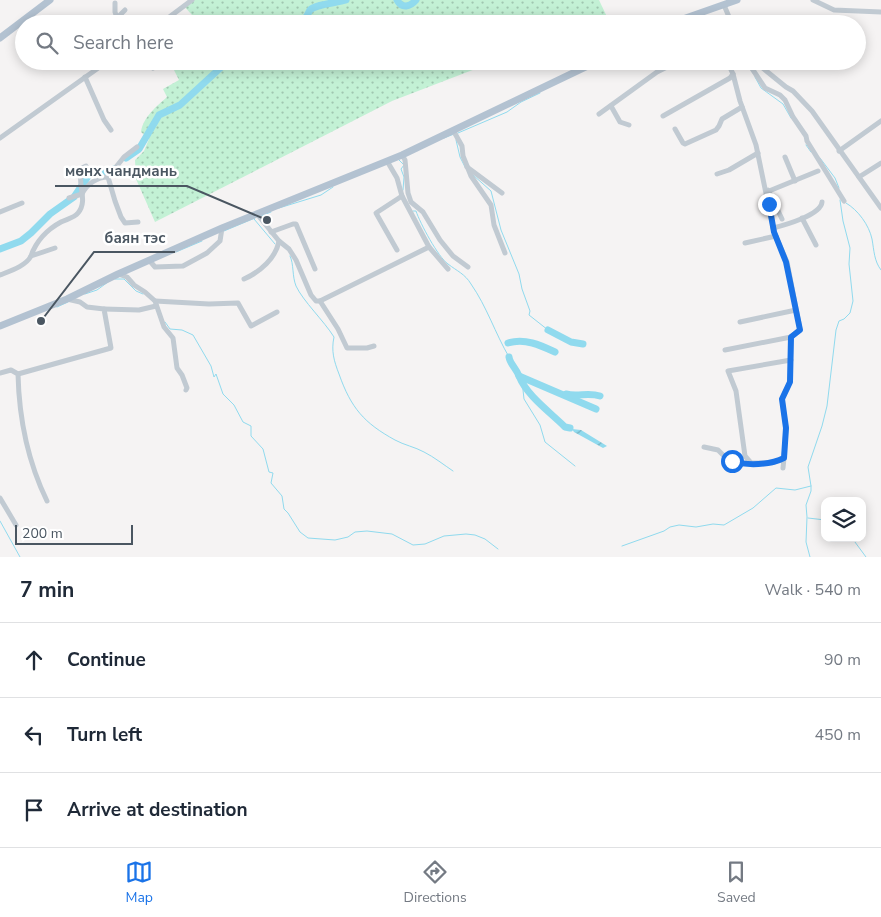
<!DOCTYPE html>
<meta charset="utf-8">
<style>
body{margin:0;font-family:"Nunito Sans",sans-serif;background:#f2f2f3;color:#1f2937}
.controls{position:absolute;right:15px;bottom:15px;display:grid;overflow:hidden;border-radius:10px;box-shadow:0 2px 12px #0003}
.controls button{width:45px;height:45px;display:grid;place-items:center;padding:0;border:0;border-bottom:1px solid #e0e1e3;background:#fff;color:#1f2937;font:25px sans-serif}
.scale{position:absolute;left:15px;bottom:12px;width:118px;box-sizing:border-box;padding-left:5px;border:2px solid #4a5661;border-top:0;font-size:14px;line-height:18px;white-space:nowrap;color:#4a5661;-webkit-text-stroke:4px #fff;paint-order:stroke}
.stop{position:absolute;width:15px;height:15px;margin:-11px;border:4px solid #1a73e8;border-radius:50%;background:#fff}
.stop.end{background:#1a73e8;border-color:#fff;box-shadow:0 1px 5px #0008}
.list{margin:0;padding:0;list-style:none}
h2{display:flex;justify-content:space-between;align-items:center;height:65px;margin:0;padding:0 20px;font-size:21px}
h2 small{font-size:16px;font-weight:400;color:#747a83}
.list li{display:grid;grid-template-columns:32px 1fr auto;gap:15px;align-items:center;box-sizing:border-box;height:75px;padding:0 20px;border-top:1px solid #e0e1e3}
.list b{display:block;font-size:19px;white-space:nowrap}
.list em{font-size:16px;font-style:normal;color:#747a83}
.icon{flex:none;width:28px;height:28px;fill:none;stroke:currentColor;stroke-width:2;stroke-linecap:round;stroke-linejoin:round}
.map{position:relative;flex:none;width:881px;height:557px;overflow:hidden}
.search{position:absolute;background:#fff;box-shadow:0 2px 12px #0003;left:15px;right:15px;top:15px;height:55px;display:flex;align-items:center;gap:12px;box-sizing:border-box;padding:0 18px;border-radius:28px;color:#747a83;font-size:19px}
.sheet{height:290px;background:#fff}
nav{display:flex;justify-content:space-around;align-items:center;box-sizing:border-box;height:70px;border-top:1px solid #e0e1e3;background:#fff;font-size:14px;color:#747a83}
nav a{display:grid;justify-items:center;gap:2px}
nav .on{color:#1a73e8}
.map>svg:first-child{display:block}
.grass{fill:url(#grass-dots)}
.water{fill:url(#water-waves)}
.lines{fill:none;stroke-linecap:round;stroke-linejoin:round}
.stream{stroke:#90daee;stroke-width:1}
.river{stroke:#90daee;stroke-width:7}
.minor{stroke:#c1cad2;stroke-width:5}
.major{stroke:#b3c2d1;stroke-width:7}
.route{stroke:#1a73e8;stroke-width:6}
.leader{fill:none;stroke:#4a5661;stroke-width:2}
.callout-dot{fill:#4a5661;stroke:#fff;stroke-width:2}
.callout-label{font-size:15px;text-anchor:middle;font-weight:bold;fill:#4a5661;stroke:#fff;stroke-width:5;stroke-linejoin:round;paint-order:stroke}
</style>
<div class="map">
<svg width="881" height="557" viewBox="0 0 881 557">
<defs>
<pattern id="grass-dots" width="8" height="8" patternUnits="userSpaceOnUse" patternTransform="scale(1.25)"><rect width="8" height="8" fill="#c3f1d5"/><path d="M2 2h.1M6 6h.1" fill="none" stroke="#a0c6b0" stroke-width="1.8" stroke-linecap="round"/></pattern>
<pattern id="water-waves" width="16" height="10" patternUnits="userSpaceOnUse" patternTransform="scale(1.25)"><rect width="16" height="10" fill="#90daee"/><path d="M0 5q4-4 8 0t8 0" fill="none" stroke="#78b4c4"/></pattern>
</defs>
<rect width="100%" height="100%" fill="#f5f3f3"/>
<!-- grass -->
<g class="grass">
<polygon points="191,0 599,0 608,19 596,24 200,24 183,5"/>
<path d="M 191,61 L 496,61 L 392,101 L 155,222 L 136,179 L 135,160 L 144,151 L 149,139 L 141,132 C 143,117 157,106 167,97 L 163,89 L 179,80 L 174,70 Z"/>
</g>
<!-- water -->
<polygon class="water" points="572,429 581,430 607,446 603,448 574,432"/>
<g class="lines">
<!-- stream -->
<g class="stream">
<polyline points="755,77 761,88 783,104 791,118"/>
<polyline points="458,133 507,112 521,102 540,93"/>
<polyline points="444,138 454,134"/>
<polyline points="456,140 460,157 465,167"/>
<polyline points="806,145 811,152"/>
<polyline points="820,158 835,178 839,188"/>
<polyline points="399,160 404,165 401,169 404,177 403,190"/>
<polyline points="473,175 491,191 501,230 519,274 522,289 530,311 529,315 548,330"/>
<path d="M 846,203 C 858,210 869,225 872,239 C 874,250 874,261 881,270"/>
<polyline points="279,208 321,195 333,187"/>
<path d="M 413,211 L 416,211 C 420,223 438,257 448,264 C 457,271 465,274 471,284 C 487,307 495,333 509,357"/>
<polyline points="261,216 271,212"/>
<polyline points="254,219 275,244"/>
<polyline points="224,231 255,218"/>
<polyline points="176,252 202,241"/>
<path d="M 290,256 C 294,264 292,276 296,286 C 303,301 324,321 334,337 C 331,351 334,361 339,374 C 351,408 364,423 395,440 C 404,445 415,447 424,452 C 434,457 444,465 453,471"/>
<polyline points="115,279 124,279 136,291 143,294"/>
<polyline points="85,294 97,290 108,282"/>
<polyline points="57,307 68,302"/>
<polyline points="165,322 170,329 182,330 193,335 211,366 214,377 216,374 223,394 234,405 243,422 251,426 251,436 263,449 269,472 273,473 271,483 282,496 284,509 288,513 300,532 308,538 335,540 348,537 355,532 367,531 392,534 413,545 425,544 444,536 466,534 475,535 485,539 498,549"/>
<polyline points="522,381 524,399 540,425 545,442 575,466"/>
<polyline points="808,518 825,520"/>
<polyline points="0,521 20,557"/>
<polyline points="852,538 866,557"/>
<polyline points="622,546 664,531 670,527 679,525 696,527 713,524 724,525 753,508 776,488 795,490 811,486"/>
<polyline points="810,557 806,542 807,517 806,505 811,491 811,486 808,467 822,426 827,406 836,330 839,321 844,319 850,313 853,301 849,264 850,248 843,221 840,200"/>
</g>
<!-- river -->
<g class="river">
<path d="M 397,0 C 402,9 410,7 416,0"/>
<path d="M 301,24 C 306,20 307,15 310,10 C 316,4 337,3 346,0"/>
<polyline points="126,158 139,149 159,115 180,105 228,61"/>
<polyline points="0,249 21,241 31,233 50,214 74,197 89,175 94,172 110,174 114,169"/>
<polyline points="548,330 571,342 583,344"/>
<path d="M 508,343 C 525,338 540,345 555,352"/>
<path d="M 509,357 C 510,364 516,368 519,376 L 596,409"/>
<path d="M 519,376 C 527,396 550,412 565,427 L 570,428"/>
<path d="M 566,394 C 578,397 588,392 600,396"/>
</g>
<!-- minor -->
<g class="minor">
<polyline points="813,0 834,10 881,12"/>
<polyline points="115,3 115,12 119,24"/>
<polyline points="724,5 732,24"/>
<polyline points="117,18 125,10"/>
<polyline points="160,24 192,0"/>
<polyline points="147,61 153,68"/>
<polyline points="727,61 733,74 740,101 756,145 774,232 787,262 800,329 791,337 790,382 782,399 786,428 784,458 772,463 751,463 745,456 736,391 728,371 791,360"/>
<polyline points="747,61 765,88 780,95 785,100 793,117 806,136 807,141 844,201"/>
<polyline points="754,61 786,87 793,91 812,111 881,208"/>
<polyline points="85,77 104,120 111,130"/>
<polyline points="611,106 620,122 629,125"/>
<polyline points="599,114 657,72 679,61"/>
<polyline points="663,116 730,78 733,74"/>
<polyline points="675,129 683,143 685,144 716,130 719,126 722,119 742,107"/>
<polyline points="453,130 462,146 463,156 471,176 491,205 494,225 505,253"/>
<polyline points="0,138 108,61"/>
<polyline points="839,151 881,121"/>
<polyline points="402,155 405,160 408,193 411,202 423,212 440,240 453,256 468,267"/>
<polyline points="785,157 795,181"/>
<polyline points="387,161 397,178 402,196 429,247"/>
<polyline points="467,167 502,193"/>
<polyline points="717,174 729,170 758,153"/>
<polyline points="108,177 115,201 121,217 125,223 138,222"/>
<polyline points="859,177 881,163"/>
<polyline points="768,190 782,219"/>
<polyline points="769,191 818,171"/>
<path d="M 69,198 L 82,194 C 87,184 97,177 108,177 L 124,157 L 137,147"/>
<polyline points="0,212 22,203"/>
<polyline points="257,214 279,241 289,249 296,260 311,295 316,301 320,301 429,247 448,269"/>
<polyline points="802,218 816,245"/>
<path d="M 773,228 C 785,225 821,215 822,202"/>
<polyline points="271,232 293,224 296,224 315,269"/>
<polyline points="745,243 776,236"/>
<polyline points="397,250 376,213 402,196"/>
<path d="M 31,256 C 36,241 48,229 61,222 C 67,219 74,218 78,213 C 89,200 76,183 82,168 L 86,166"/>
<polyline points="149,260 155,267 183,266 207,253 220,241 222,228"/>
<polyline points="118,274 127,277 134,285 145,292 155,301 164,327 173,338 177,368 182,375 187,388 186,390"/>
<path d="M 0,275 C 10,271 26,266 31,256 L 55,248"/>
<path d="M 244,279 C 260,272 276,258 279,241"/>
<polyline points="155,301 209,304 238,303 251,326 277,312"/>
<polyline points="320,301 338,329 347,348 367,348 374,346"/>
<polyline points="104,309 139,310 156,306"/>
<polyline points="740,322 796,310"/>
<polyline points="725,350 791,337"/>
<path d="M 0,373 L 11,370 L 18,374 C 19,417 28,462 47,501"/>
<polyline points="18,374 111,348 104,309 87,307 80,302 67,299"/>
<polyline points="704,447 718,450 728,460 737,463 751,463"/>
<polyline points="783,468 784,458"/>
<polyline points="0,498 16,525"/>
</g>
<!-- major -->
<g class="major">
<polyline points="673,24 680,20 737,0"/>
<polyline points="0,38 50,0"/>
<polyline points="0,326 67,299 118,274 222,228 402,155 598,61"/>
</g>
</g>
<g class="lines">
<!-- route -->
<path class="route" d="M 732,461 C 747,466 770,465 784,458 L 786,428 L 782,399 L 790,382 L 791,337 L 800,330 L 786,262 L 774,232 L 769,204"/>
</g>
<!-- callouts -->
<path class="leader" d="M267 220L187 186H55M41 321L94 252H175"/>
<g class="callout-dot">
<circle cx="267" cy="220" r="5"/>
<circle cx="41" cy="321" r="5"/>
</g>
<g class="callout-label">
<text x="121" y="176">мөнх чандмань</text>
<text x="135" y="243">баян тэс</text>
</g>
</svg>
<div class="controls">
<button><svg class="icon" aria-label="layers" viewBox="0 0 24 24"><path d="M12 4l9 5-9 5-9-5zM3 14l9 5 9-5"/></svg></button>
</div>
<div class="scale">200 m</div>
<div class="stop" style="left:732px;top:461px"></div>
<div class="stop end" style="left:769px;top:204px"></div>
<div class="search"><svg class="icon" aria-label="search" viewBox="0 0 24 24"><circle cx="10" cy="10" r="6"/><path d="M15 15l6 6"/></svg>Search here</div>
</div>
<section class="sheet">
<h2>7 min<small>Walk · 540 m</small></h2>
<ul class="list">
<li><svg class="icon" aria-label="ahead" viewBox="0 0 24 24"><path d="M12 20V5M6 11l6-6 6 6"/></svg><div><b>Continue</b></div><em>90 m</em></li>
<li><svg class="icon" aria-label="left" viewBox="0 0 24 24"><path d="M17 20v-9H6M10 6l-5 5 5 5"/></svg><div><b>Turn left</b></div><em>450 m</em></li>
<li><svg class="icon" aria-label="arrive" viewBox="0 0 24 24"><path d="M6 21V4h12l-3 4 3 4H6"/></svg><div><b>Arrive at destination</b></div></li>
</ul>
</section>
<nav>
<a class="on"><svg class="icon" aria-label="map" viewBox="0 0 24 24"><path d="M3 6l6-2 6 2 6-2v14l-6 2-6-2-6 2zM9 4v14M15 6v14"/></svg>Map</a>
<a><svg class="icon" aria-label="directions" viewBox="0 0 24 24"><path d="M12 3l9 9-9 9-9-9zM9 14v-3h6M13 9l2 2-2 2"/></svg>Directions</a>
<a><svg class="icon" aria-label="saved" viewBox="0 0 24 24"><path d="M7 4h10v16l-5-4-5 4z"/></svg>Saved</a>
</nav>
